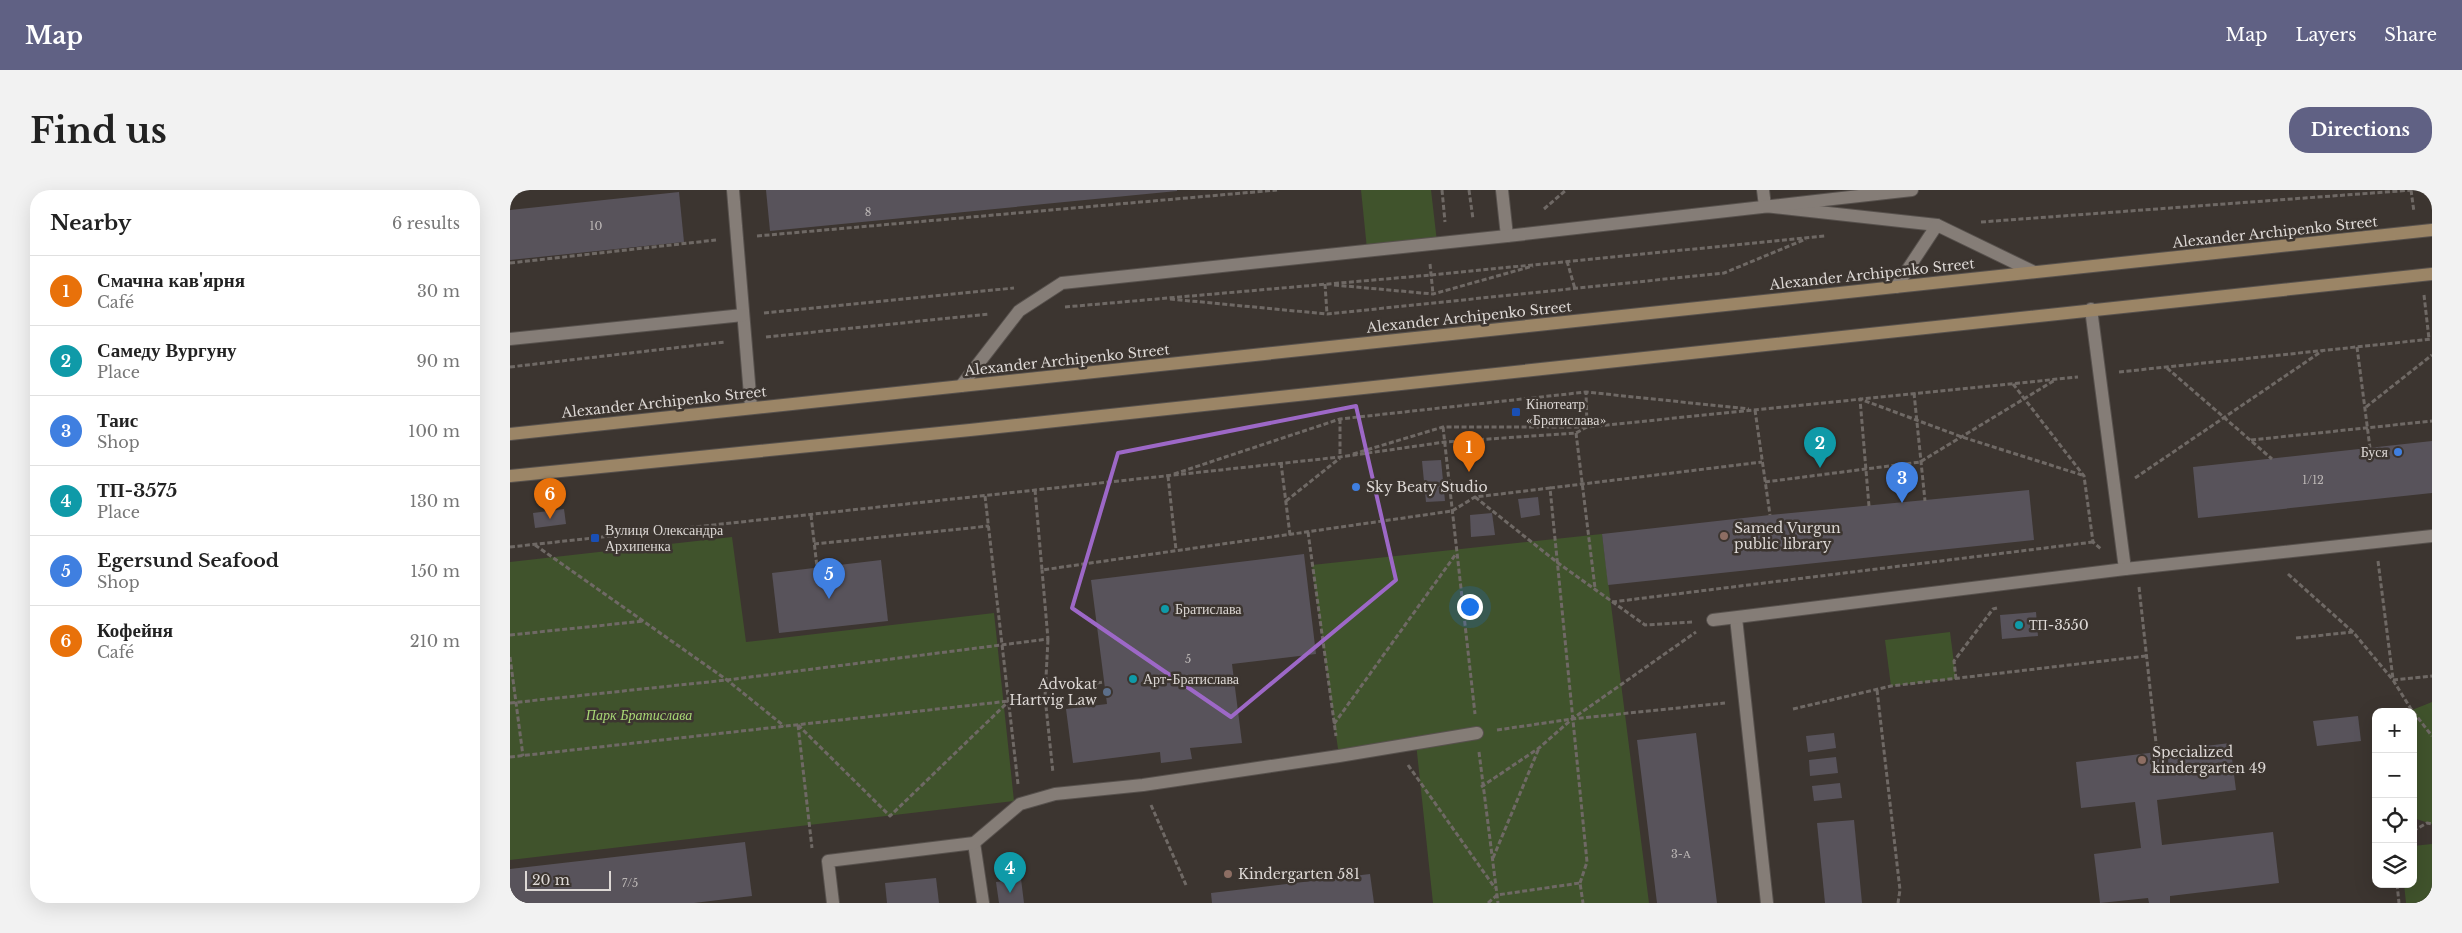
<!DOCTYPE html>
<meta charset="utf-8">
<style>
body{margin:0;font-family:"Libre Baskerville",serif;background:#f2f2f2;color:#222}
.controls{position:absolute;right:15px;bottom:15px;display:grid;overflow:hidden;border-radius:10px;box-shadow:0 5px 20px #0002}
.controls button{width:45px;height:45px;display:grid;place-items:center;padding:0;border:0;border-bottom:1px solid #e0e0e0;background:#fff;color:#222;font:25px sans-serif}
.scale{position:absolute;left:15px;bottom:12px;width:86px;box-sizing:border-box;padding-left:5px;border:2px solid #ddd8d5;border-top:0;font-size:14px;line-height:18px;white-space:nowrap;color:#ddd8d5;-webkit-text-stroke:4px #3c3530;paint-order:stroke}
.you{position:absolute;left:959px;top:416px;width:18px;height:18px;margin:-12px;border:4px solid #fff;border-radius:50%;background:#1a73e8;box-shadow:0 0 0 8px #1a73e833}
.badge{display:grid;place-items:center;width:32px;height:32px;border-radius:50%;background:#606184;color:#fff;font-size:16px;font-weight:700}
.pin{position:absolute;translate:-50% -41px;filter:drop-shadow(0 1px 2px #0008)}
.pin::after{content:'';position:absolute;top:26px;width:18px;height:15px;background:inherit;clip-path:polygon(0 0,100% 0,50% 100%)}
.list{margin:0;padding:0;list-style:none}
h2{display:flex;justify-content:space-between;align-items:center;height:65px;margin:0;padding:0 20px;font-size:21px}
h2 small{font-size:16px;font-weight:400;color:#767676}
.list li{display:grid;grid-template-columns:32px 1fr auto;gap:15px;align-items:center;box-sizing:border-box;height:70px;padding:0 20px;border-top:1px solid #e0e0e0}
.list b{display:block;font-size:19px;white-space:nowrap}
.list p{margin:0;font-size:16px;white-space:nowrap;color:#767676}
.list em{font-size:16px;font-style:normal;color:#767676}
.icon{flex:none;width:28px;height:28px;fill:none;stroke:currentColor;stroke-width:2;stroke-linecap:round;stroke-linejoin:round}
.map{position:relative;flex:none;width:1922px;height:713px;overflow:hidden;border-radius:20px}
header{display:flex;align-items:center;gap:30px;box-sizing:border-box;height:70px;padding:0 25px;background:#606184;color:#fff}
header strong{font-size:24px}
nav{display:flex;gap:28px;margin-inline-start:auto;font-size:18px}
.intro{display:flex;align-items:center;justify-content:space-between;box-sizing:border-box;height:120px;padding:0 30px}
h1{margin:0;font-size:35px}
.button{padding:12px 22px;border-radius:20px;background:#606184;color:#fff;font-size:18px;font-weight:700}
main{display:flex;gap:30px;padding:0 30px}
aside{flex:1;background:#fff;border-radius:20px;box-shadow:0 5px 20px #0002}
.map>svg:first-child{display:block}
.green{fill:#40532c}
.building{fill:#58535b}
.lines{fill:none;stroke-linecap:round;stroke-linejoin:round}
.lane-casing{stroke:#57514d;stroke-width:14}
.secondary-casing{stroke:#57514d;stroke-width:14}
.path{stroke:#6f6965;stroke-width:3;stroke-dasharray:5 2.5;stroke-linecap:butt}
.lane{stroke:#857d77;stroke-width:12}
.secondary{stroke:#9b8566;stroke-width:12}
.marked{fill:none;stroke:#9d68c7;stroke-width:4;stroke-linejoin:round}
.transit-dot{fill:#1a4fb4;stroke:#3c3530;stroke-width:2}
.shop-dot{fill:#3f7fe0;stroke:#3c3530;stroke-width:2}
.education-dot{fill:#8d6e63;stroke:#3c3530;stroke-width:2}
.culture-dot{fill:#0f9aa8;stroke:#3c3530;stroke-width:2}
.service-dot{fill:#5c6f8a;stroke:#3c3530;stroke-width:2}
.labels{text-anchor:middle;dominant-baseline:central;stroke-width:5;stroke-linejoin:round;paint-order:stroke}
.number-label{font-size:11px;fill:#bcb7b6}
.street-label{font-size:14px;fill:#ddd8d5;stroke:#3c3530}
.poi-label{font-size:14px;fill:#ddd8d5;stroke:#3c3530;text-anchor:start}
.park-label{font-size:14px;font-style:italic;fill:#a8d775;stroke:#3c3530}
</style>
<header>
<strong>Map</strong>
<nav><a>Map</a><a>Layers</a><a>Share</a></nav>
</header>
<div class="intro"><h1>Find us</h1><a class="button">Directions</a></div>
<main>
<aside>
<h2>Nearby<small>6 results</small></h2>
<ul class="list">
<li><span class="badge" style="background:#e8710a">1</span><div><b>Смачна кав'ярня</b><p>Café</p></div><em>30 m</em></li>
<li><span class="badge" style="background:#0f9aa8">2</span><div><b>Самеду Вургуну</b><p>Place</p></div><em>90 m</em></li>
<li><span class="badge" style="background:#3f7fe0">3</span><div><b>Таис</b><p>Shop</p></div><em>100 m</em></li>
<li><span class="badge" style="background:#0f9aa8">4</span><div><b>ТП-3575</b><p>Place</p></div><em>130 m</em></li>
<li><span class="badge" style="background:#3f7fe0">5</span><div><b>Egersund Seafood</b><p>Shop</p></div><em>150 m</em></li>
<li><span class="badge" style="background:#e8710a">6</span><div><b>Кофейня</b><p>Café</p></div><em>210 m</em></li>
</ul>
</aside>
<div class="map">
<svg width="1922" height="713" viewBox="0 0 1922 713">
<rect width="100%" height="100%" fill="#3c3530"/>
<!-- green -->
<g class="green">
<polygon points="851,0 921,0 927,52 857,59"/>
<polygon points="1092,344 1139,713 923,713 906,553 829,566 802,375"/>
<polygon points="222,347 236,452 484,423 504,611 0,670 0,372"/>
<polygon points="1440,442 1446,489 1381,496 1375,450"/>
<polygon points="1922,512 1922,634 1903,628 1903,522 1897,522"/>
<polygon points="1922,654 1922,713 1896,713 1894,694 1903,694 1903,656"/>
</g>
<!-- building -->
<g class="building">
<polygon points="256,0 667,0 667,1 260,41"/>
<polygon points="169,2 174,52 0,70 0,20"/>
<polygon points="1922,251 1922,303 1688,328 1683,277"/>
<polygon points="931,270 935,311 916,312 912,271"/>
<polygon points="1519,300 1524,350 1098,395 1092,344 1260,325"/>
<polygon points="1028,307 1030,325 1011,328 1008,309"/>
<polygon points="54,319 56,334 25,338 23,323"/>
<polygon points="982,323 985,345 961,347 960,325"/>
<polygon points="794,364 806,464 722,474 732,553 680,558 682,569 651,573 650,562 563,573 556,519 597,514 581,390"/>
<polygon points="371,370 378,431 269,443 262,383"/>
<polygon points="1526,422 1528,446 1492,449 1490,425"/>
<polygon points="1848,526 1851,551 1807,556 1803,531"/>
<polygon points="1186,543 1207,713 1147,713 1127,550"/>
<polygon points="1324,543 1326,558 1298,562 1296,546"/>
<polygon points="1720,553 1726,600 1647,610 1652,655 1763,642 1769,693 1660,706 1660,713 1639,713 1638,708 1590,713 1584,664 1631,658 1625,612 1571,618 1566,572"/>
<polygon points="1326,567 1328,583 1300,586 1299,570"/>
<polygon points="1330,593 1332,608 1304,611 1302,596"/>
<polygon points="1344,630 1352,713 1315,713 1307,633"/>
<polygon points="235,652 242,706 184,713 0,713 0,679"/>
<polygon points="860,684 864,713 702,713 701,703"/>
<polygon points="426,688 429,713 377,713 375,693"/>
<polygon points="511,689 514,713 489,713 486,692"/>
</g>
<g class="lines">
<!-- lane casing -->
<g class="lane-casing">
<g id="lane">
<polyline points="223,0 241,217"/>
<polyline points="992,0 997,46"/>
<polyline points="1253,0 1255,16 1427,35 1524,82"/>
<polyline points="1386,97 1427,35"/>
<polyline points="1581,119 1615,379"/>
<polyline points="0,149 233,125"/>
<polyline points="451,196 509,121 552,93 997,46 1402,0"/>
<polyline points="1226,428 1257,713"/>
<polyline points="1203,430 1615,379 1922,346"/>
<polyline points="464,653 473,713"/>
<polyline points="323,713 318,671 464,653 510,614 545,604 633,595 829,566 967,543"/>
</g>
</g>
<!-- secondary casing -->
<g class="secondary-casing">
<g id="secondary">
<polyline points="0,244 1922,40"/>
<polyline points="0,286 460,240 1922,84"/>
</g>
</g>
<!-- path -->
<g class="path">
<polyline points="932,0 935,32"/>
<polyline points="959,0 963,29"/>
<polyline points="1901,0 1904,22"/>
<polyline points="1034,19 1056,0"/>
<polyline points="1471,32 1903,0"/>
<polyline points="247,46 767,0"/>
<polyline points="1057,71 1065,99"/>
<polyline points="0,73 206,50"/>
<polyline points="920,74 923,104"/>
<polyline points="815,94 817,124"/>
<polyline points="824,95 923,104 1023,76"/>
<polyline points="1914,105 1919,149"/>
<polyline points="660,109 817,124 1214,83 1296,49"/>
<polyline points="555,117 921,85 1315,46"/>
<polyline points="254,123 504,98"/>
<polyline points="256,147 479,124"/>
<polyline points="1847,157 1860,258"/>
<polyline points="0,177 215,152"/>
<polyline points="1657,178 1762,269"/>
<polyline points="1609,182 1922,149"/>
<polyline points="1503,194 1574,286 1583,352 1591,359"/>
<polyline points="1404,203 1415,311"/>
<polyline points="1856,217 1922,165"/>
<polyline points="1245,220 1260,325"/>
<polyline points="830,229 830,267"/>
<polyline points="933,237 965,524"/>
<polyline points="1066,243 1085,398"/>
<polyline points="1741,250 1922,231"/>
<polyline points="843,264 933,237 1077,237 1076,202"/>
<polyline points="771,273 780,345"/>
<polyline points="664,284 830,229 1076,202 1239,219"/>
<polyline points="658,286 666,360"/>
<polyline points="1625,288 1812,161"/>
<polyline points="1255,292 1410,272 1545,190"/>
<polyline points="1040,298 1252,272"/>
<polyline points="525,300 532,380 942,321 965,307 1040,298 1077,672 1070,693"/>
<polyline points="475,306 508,594"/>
<polyline points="965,307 1048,373 1135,435 1183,432"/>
<polyline points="776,311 830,268"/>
<polyline points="1359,316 1350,209 1452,247 1572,285"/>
<polyline points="301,325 307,377"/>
<polyline points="798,342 826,546"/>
<polyline points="304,354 479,336"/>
<polyline points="25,355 217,490 274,536"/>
<polyline points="0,357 830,267 935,252 1066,243 1077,237 1568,187"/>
<polyline points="1868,371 1883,489"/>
<polyline points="1778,384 1843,442"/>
<polyline points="1629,397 1647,562"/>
<polyline points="1102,412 1583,352"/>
<polyline points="0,445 134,431"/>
<polyline points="1786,448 1843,442 1883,490 1901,519 1922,546"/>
<polyline points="0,467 13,566"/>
<polyline points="1446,489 1444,471 1483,419 1487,418"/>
<polyline points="1883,490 1922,486"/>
<polyline points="535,500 594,492"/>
<polyline points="1367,500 1390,700 1388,713"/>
<polyline points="535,507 538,449"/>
<polyline points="0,513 217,490 538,449 532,380"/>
<polyline points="1283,519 1381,496 1636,466"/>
<polyline points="824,534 946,364"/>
<polyline points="288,535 380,626 498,512"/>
<polyline points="288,535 302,658"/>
<polyline points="987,540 1062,529 1215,513"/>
<polyline points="969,562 988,713"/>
<polyline points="0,567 535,507 543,583"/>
<polyline points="898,575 985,698"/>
<polyline points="971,597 1029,558 1062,529 1186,442"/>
<polyline points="641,615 676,695"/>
<polyline points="1903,641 1917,633 1922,634"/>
<polyline points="983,668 1029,558"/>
<polyline points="1887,694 1889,713"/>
<polyline points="978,713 987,705 1070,693 1073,713"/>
</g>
<!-- lane -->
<use href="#lane" class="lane"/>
<!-- secondary -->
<use href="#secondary" class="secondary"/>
</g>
<!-- marked area -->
<path class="marked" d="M 846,216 L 886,390 L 721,527 L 562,418 L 608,263 Z"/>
<!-- markers -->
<g class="transit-dot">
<rect x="1001" y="217" width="10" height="10" rx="2.5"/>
<rect x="80" y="343" width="10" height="10" rx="2.5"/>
</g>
<g class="shop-dot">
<circle cx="1888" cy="262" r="5"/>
<circle cx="846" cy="297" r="5"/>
</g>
<g class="education-dot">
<circle cx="1214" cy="346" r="5"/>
<circle cx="1632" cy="570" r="5"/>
<circle cx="718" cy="684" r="5"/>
</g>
<g class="culture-dot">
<circle cx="655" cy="419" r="5"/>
<circle cx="1509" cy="435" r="5"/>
<circle cx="623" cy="489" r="5"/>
</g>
<circle class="service-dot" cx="597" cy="502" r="5"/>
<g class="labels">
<!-- number labels -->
<g class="number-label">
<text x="358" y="22">8</text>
<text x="86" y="36">10</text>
<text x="1803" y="290">1/12</text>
<text x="678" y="469">5</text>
<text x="1171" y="664">3-А</text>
<text x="120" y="693">7/5</text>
</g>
<!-- street labels -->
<g class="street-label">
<text transform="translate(1765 42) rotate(-6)">Alexander Archipenko Street</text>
<text transform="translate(1362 84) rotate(-6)">Alexander Archipenko Street</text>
<text transform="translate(959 127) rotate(-6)">Alexander Archipenko Street</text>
<text transform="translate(557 170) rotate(-6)">Alexander Archipenko Street</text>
<text transform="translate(154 212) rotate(-6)">Alexander Archipenko Street</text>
</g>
<!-- poi labels -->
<g class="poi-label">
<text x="1016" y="214">Кінотеатр<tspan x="1016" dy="16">«Братислава»</tspan></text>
<text x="1878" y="262" text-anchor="end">Буся</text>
<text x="856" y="297">Sky Beaty Studio</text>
<text x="1224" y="338">Samed Vurgun<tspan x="1224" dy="16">public library</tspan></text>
<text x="95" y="340">Вулиця Олександра<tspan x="95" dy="16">Архипенка</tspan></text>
<text x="665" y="419">Братислава</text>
<text x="1519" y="435">ТП-3550</text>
<text x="633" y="489">Арт-Братислава</text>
<text x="587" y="494" text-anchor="end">Advokat<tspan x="587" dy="16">Hartvig Law</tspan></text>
<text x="1642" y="562">Specialized<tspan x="1642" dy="16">kindergarten 49</tspan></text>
<text x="728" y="684">Kindergarten 581</text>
</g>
<!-- park labels -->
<g class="park-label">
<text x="129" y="525">Парк Братислава</text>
</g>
</g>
</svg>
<div class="controls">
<button>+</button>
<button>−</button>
<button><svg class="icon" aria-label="locate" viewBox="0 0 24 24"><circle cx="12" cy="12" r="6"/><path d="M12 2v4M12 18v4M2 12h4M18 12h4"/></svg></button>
<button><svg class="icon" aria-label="layers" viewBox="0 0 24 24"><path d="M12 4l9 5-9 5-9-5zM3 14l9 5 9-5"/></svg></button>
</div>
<div class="scale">20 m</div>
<div class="you"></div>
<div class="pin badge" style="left:959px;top:282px;background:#e8710a">1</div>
<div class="pin badge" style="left:1310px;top:278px;background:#0f9aa8">2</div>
<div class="pin badge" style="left:1392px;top:313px;background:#3f7fe0">3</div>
<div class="pin badge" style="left:500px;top:703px;background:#0f9aa8">4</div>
<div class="pin badge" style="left:319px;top:409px;background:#3f7fe0">5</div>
<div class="pin badge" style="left:40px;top:329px;background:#e8710a">6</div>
</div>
</main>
